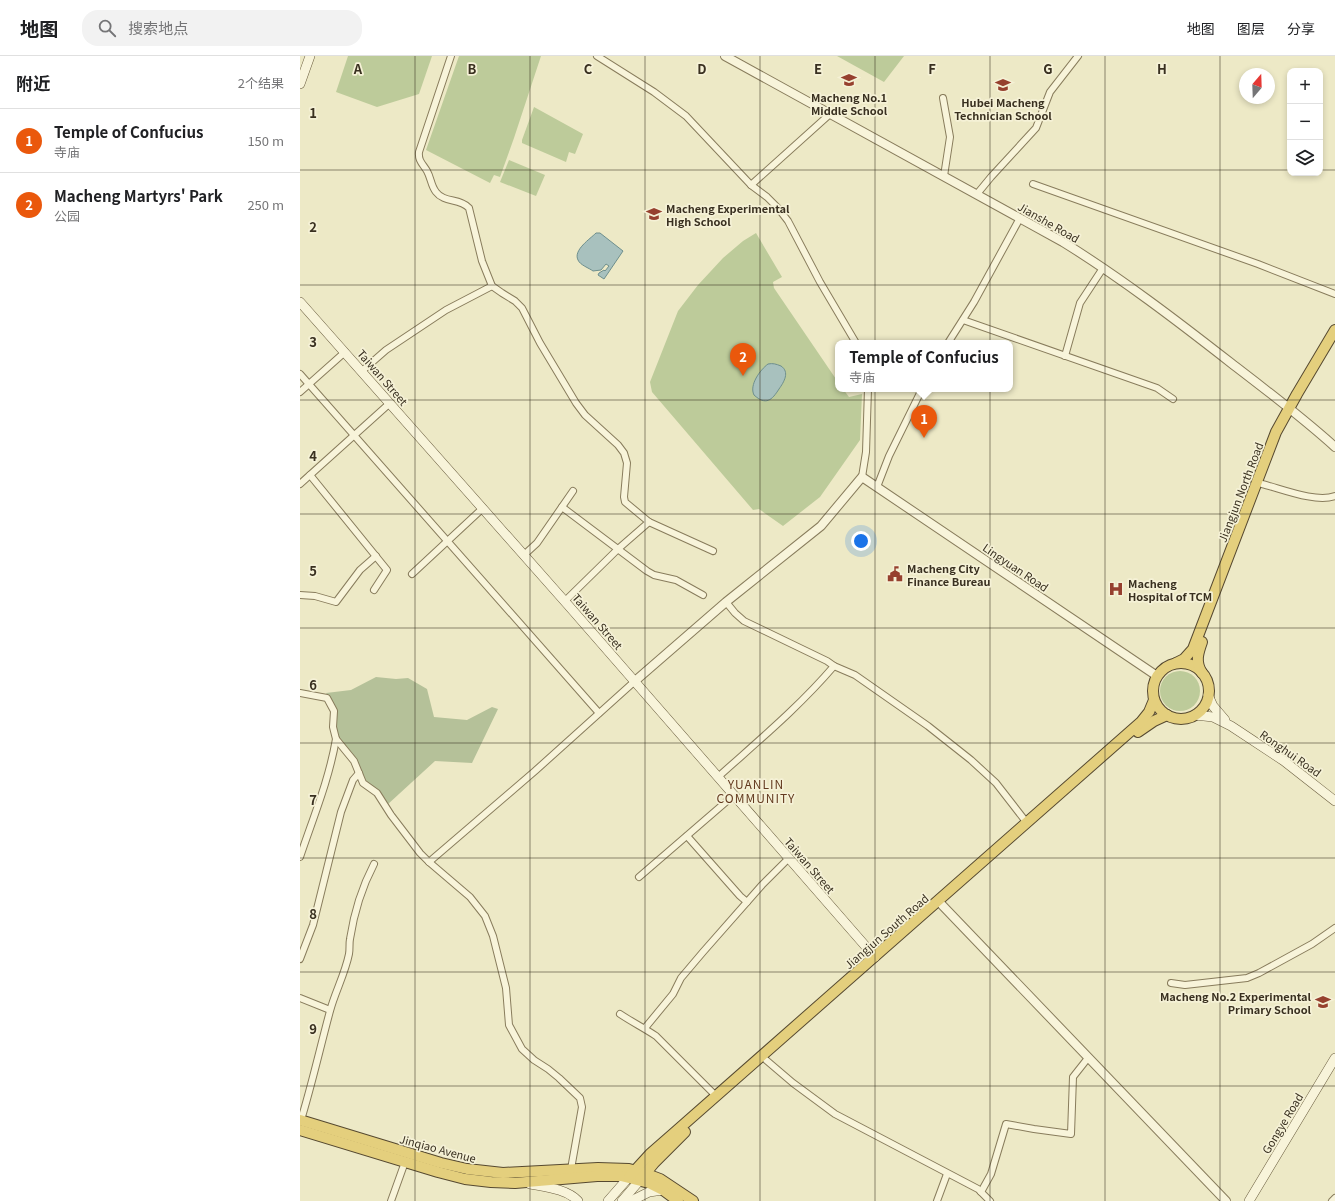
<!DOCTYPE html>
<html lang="zh">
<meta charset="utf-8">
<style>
body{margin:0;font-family:Georgia,"Noto Sans SC",serif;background:#f2f2f2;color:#202124}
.controls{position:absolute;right:12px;top:12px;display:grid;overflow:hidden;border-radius:8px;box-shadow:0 2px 6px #0003}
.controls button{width:36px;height:36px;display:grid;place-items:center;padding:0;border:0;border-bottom:1px solid #e0e0e0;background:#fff;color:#202124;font:20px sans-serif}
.compass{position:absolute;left:939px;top:12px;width:36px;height:36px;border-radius:50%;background:#fff;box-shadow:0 2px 6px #0003;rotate:19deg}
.you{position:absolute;left:561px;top:485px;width:14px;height:14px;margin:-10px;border:3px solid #fff;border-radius:50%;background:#1a73e8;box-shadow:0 0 0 6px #1a73e833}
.badge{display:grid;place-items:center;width:26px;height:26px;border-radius:50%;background:#ea580c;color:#fff;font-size:13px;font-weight:700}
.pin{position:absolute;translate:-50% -33px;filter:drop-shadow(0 1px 2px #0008)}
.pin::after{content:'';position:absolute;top:21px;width:14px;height:12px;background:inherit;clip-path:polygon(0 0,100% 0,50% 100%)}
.popup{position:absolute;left:535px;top:284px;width:178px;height:52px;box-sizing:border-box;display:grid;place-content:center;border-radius:8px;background:#fff;filter:drop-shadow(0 1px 3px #0005);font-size:13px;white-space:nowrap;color:#757577}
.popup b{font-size:15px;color:#202124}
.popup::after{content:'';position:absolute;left:50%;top:100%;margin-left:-8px;border:8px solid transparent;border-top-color:#fff}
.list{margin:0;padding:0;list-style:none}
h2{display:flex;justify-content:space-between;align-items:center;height:52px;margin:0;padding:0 16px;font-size:17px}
h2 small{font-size:13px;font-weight:400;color:#757577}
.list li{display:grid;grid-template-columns:26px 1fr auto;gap:12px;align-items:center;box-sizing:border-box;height:64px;padding:0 16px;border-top:1px solid #e0e0e0}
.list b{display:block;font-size:15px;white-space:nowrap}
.list p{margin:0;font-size:13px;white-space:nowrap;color:#757577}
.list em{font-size:13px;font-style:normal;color:#757577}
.icon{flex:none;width:22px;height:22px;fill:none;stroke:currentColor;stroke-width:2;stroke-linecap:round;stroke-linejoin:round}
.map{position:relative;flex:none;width:1035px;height:1145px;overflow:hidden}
header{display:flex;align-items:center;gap:24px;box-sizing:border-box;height:56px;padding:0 20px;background:#fff;border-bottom:1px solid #e0e0e0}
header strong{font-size:19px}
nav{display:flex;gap:22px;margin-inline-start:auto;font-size:14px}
.search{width:280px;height:36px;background:#f2f2f2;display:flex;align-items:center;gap:10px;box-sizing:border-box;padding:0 14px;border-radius:16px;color:#757577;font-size:15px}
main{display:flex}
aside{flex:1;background:#fff}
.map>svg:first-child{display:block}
.green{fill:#bdcb9a}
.cemetery{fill:#b5c199}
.water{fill:#a8c1be;stroke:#6e8f8d}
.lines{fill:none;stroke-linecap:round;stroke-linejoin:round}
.minor-casing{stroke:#887c5c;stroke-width:8}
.tertiary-casing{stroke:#887c5c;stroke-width:10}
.secondary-casing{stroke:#6a5d3f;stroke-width:10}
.trunk-casing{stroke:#564930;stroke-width:12}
.minor{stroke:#f8f4da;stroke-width:6}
.tertiary{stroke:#f8f4da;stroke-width:8}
.secondary{stroke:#f8f4da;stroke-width:9}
.trunk{stroke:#e4cf7d;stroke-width:10}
.grid{fill:none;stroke:#393020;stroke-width:1;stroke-opacity:0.55}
.labels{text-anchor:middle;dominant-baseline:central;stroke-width:3.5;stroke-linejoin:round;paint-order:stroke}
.poi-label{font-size:11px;font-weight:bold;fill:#393020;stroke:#f5f1d6;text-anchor:start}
.street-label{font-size:11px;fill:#393020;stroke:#f5f1d6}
.neighbourhood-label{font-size:12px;letter-spacing:1px;fill:#643b20;stroke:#f5f1d6}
.grid-label{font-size:13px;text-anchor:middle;font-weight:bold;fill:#393020;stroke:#f5f1d6;stroke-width:3.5;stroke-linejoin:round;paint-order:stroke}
</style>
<header>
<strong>地图</strong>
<div class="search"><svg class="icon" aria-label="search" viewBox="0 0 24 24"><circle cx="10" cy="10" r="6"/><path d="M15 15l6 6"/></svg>搜索地点</div>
<nav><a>地图</a><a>图层</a><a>分享</a></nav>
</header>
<main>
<aside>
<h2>附近<small>2个结果</small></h2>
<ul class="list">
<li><span class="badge">1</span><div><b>Temple of Confucius</b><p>寺庙</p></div><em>150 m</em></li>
<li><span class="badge">2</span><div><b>Macheng Martyrs' Park</b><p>公园</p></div><em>250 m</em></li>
</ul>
</aside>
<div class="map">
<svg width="1035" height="1145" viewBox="0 0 1035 1145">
<rect width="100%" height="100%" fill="#ede9c6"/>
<!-- green -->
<g class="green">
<polygon points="48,0 132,0 119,38 77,51 36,36"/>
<polygon points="159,0 241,0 214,82 200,121 194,119 190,127 126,94"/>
<polygon points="537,0 604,0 584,26"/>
<polygon points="234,51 283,78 275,98 269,96 266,106 222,87 222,84"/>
<polygon points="209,104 245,119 236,140 200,126"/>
<polygon points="456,177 482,221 473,226 474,232 538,326 538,333 543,333 549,341 562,338 560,384 520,441 483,470 459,453 453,454 352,336 350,326 378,255 398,229 423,202 443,185"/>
<circle cx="880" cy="635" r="20"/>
</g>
<!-- cemetery -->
<polygon class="cemetery" points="76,621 96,623 108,622 127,633 134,661 167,664 192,651 198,653 172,707 135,705 87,749 66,727 38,683 35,675 36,651 26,637 51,634"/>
<!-- water -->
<g class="water">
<path d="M 296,177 L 300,177 L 323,195 L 304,223 L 298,219 L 299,217 L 304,214 L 305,215 L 309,210 L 306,208 L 301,214 L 293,215 C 289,212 280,209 278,204 C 273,194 290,183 296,177 Z"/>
<path d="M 468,308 C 473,307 476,308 481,310 C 490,316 484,326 479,333 C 472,344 466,350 454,339 C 449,329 460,314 468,308 Z"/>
</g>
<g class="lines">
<!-- minor casing -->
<g class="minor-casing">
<g id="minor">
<path d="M 151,0 L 119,96 C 118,105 123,108 127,115 C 131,122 131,130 136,136 C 144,147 160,142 169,152 L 182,205 L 192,230 L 202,237 L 215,245 L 222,252 L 240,287 L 276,347 L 285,359 L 318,389 L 324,397 L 327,407 L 324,441 L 325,446 L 349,466 L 413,495"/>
<polyline points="297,0 354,36 386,60 451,129 467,141 478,152 488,165 520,226 556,287"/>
<polyline points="643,42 650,81 644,120"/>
<polyline points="733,128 958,208 1035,238"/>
<polyline points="451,129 530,58"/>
<polyline points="677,138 691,121 736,72 750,36 778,0"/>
<polyline points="663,264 857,332 873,343"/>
<polyline points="648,287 674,246 720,162"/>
<polyline points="765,300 780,247 803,212"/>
<polyline points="62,315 86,294 146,254 192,230"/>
<polyline points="0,318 299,657"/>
<polyline points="0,336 45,296"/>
<polyline points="10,419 87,514 74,534"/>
<polyline points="562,421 566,396 568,333"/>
<polyline points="0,428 90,347"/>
<path d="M 962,428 C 982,433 1016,447 1035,440"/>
<polyline points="577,431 589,400 622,333"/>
<polyline points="262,451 347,515 354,519 376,524 403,539"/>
<polyline points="224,499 237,487 273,435"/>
<polyline points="112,518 183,452"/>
<polyline points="0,539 15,540 36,546 60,514 76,500"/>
<polyline points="265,545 318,493 349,466"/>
<polyline points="426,546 435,557 444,565 527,605 534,610 555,619 628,670 671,704 696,727 727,767"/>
<polyline points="0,637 27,642 34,655 33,671 36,683 54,705 63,727 77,737 91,759 120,797 129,806 170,841 185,860 193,880 206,932 209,969 222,993 234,1004 248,1013 259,1022 280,1042 282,1051 271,1113"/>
<path d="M 418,721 C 458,685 499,651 534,610"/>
<polyline points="387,780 440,840 447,846"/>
<path d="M 0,801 C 13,762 29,724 36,683"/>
<polyline points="129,806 235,715 335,625"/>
<polyline points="339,821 434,739"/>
<polyline points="0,903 13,869 41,756 53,724 59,717"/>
<polyline points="871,927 885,929 947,922 959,917 1012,888 1035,872"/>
<polyline points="0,942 30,954"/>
<path d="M 320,958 C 332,966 344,972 356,980 L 416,1040"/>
<polyline points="345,972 373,938 381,922 403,896 462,829 489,802"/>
<polyline points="466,1004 493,1027 535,1058 678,1133 690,1145"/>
<path d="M 1,1064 C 12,1028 20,992 30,955 C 35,936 45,918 49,898 C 50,893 49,888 50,883 C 54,857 62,831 74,808"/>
<polyline points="681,1136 691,1118 706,1068 734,1073 771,1078 773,1021 788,1002"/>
<polyline points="91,1145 105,1106"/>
<polyline points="637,1145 647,1118"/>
<polyline points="1032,1145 1035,1142"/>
</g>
</g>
<!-- tertiary casing -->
<g class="tertiary-casing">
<g id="tertiary">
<path d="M 425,0 L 763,186 C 821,222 876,264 931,307 C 966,334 1002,361 1035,391"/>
<polyline points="335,625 426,546 521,470 562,421 857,620"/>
<polyline points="642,849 926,1145"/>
</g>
</g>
<!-- secondary casing -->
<g class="secondary-casing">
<g id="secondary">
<polyline points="0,28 10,0"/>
<polyline points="0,246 268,549 575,901"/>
<polyline points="908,639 913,650 925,664"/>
<polyline points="895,659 913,661 931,670 984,705 1035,745"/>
<path d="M 230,1128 C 245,1131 267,1133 278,1145"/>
<polyline points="308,1145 329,1121"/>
<polyline points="322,1145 340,1124"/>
<polyline points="331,1145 349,1136 363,1134"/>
<polyline points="949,1145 1035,1002"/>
</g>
</g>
<!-- trunk casing -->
<g class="trunk-casing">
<g id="trunk">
<polyline points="876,607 884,603 893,593 976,376 997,338 1035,274"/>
<circle cx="881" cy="635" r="28"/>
<path d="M 902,617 C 895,606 898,597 902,586"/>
<polyline points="838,676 854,665 867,659"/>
<polyline points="0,1064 141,1107 167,1113 203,1117 298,1112 329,1113 344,1117 360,1123 393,1145"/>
<polyline points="0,1074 138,1116 165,1123 191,1126 215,1127 297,1120 321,1120 349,1127 363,1134 378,1145"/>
<polyline points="329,1121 350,1098 374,1077 841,666 849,656 854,644"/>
<polyline points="340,1124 354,1107 385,1076"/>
</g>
</g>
<!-- minor -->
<use href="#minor" class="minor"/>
<!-- tertiary -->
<use href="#tertiary" class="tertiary"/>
<!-- secondary -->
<use href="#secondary" class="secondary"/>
<!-- trunk -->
<use href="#trunk" class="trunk"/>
</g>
<!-- grid -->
<path class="grid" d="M 115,0 L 115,1145M 230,0 L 230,1145M 345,0 L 345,1145M 460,0 L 460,1145M 575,0 L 575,1145M 690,0 L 690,1145M 805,0 L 805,1145M 920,0 L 920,1145M 0,114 L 990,114M 1020,114 L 1035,114M 0,229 L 1035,229M 0,344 L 1035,344M 0,458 L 1035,458M 0,572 L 1035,572M 0,687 L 1035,687M 0,802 L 1035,802M 0,916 L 1035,916M 0,1030 L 1035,1030"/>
<!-- icons -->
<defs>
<g id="school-bare" transform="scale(1.2)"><path d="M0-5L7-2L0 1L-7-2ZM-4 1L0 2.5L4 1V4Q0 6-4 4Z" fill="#96402e" stroke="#f5f1d6" stroke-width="2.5" paint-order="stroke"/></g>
<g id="civic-bare" transform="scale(1.2)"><path d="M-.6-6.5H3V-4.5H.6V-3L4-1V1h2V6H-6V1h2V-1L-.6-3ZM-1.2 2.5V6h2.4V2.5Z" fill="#96402e" stroke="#f5f1d6" stroke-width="2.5" paint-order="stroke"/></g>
<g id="hospital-bare" transform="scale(1.2)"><path d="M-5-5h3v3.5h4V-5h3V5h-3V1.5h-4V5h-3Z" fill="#96402e" stroke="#f5f1d6" stroke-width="2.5" paint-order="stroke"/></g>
</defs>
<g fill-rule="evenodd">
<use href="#school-bare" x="549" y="24"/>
<use href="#school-bare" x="703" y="29"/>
<use href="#school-bare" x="354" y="158"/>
<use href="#civic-bare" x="595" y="518"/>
<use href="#hospital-bare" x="816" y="533"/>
<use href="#school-bare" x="1023" y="946"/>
</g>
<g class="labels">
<!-- poi labels -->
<g class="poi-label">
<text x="549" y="41" text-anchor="middle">Macheng No.1<tspan x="549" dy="13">Middle School</tspan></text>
<text x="703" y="46" text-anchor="middle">Hubei Macheng<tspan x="703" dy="13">Technician School</tspan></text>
<text x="366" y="152">Macheng Experimental<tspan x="366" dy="13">High School</tspan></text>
<text x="607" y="512">Macheng City<tspan x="607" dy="13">Finance Bureau</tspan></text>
<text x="828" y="527">Macheng<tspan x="828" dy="13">Hospital of TCM</tspan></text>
<text x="1011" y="940" text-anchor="end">Macheng No.2 Experimental<tspan x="1011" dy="13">Primary School</tspan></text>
</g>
<!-- street labels -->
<g class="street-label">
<text transform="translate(749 166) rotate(30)">Jianshe Road</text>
<text transform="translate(83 321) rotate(49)">Taiwan Street</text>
<text transform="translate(940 436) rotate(-69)">Jiangjun North Road</text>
<text transform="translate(716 511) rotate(34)">Lingyuan Road</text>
<text transform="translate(298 565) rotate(49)">Taiwan Street</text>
<text transform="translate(991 697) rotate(35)">Ronghui Road</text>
<text transform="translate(510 809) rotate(49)">Taiwan Street</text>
<text transform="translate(586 875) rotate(-41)">Jiangjun South Road</text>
<text transform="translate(982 1067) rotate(-59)">Gongye Road</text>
<text transform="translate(138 1092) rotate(15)">Jinqiao Avenue</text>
</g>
<!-- neighbourhood labels -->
<g class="neighbourhood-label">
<text x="456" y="727">YUANLIN<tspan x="456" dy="14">COMMUNITY</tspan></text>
</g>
</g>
<g class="grid-label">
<text x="58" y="18">A</text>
<text x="172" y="18">B</text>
<text x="288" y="18">C</text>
<text x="402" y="18">D</text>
<text x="518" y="18">E</text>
<text x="632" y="18">F</text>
<text x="748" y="18">G</text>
<text x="862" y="18">H</text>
<text x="13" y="62">1</text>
<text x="13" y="176">2</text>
<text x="13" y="291">3</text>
<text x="13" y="405">4</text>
<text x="13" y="520">5</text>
<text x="13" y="634">6</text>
<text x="13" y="749">7</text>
<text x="13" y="863">8</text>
<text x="13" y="978">9</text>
</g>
</svg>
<div class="controls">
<button>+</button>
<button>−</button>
<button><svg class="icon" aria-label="layers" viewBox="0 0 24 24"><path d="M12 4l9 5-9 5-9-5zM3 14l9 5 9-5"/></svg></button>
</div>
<svg class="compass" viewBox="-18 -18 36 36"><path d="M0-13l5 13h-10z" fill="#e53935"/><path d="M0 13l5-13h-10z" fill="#757577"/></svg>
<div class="you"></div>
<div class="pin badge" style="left:624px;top:382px">1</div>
<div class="popup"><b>Temple of Confucius</b>寺庙</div>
<div class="pin badge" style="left:443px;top:320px">2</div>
</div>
</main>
